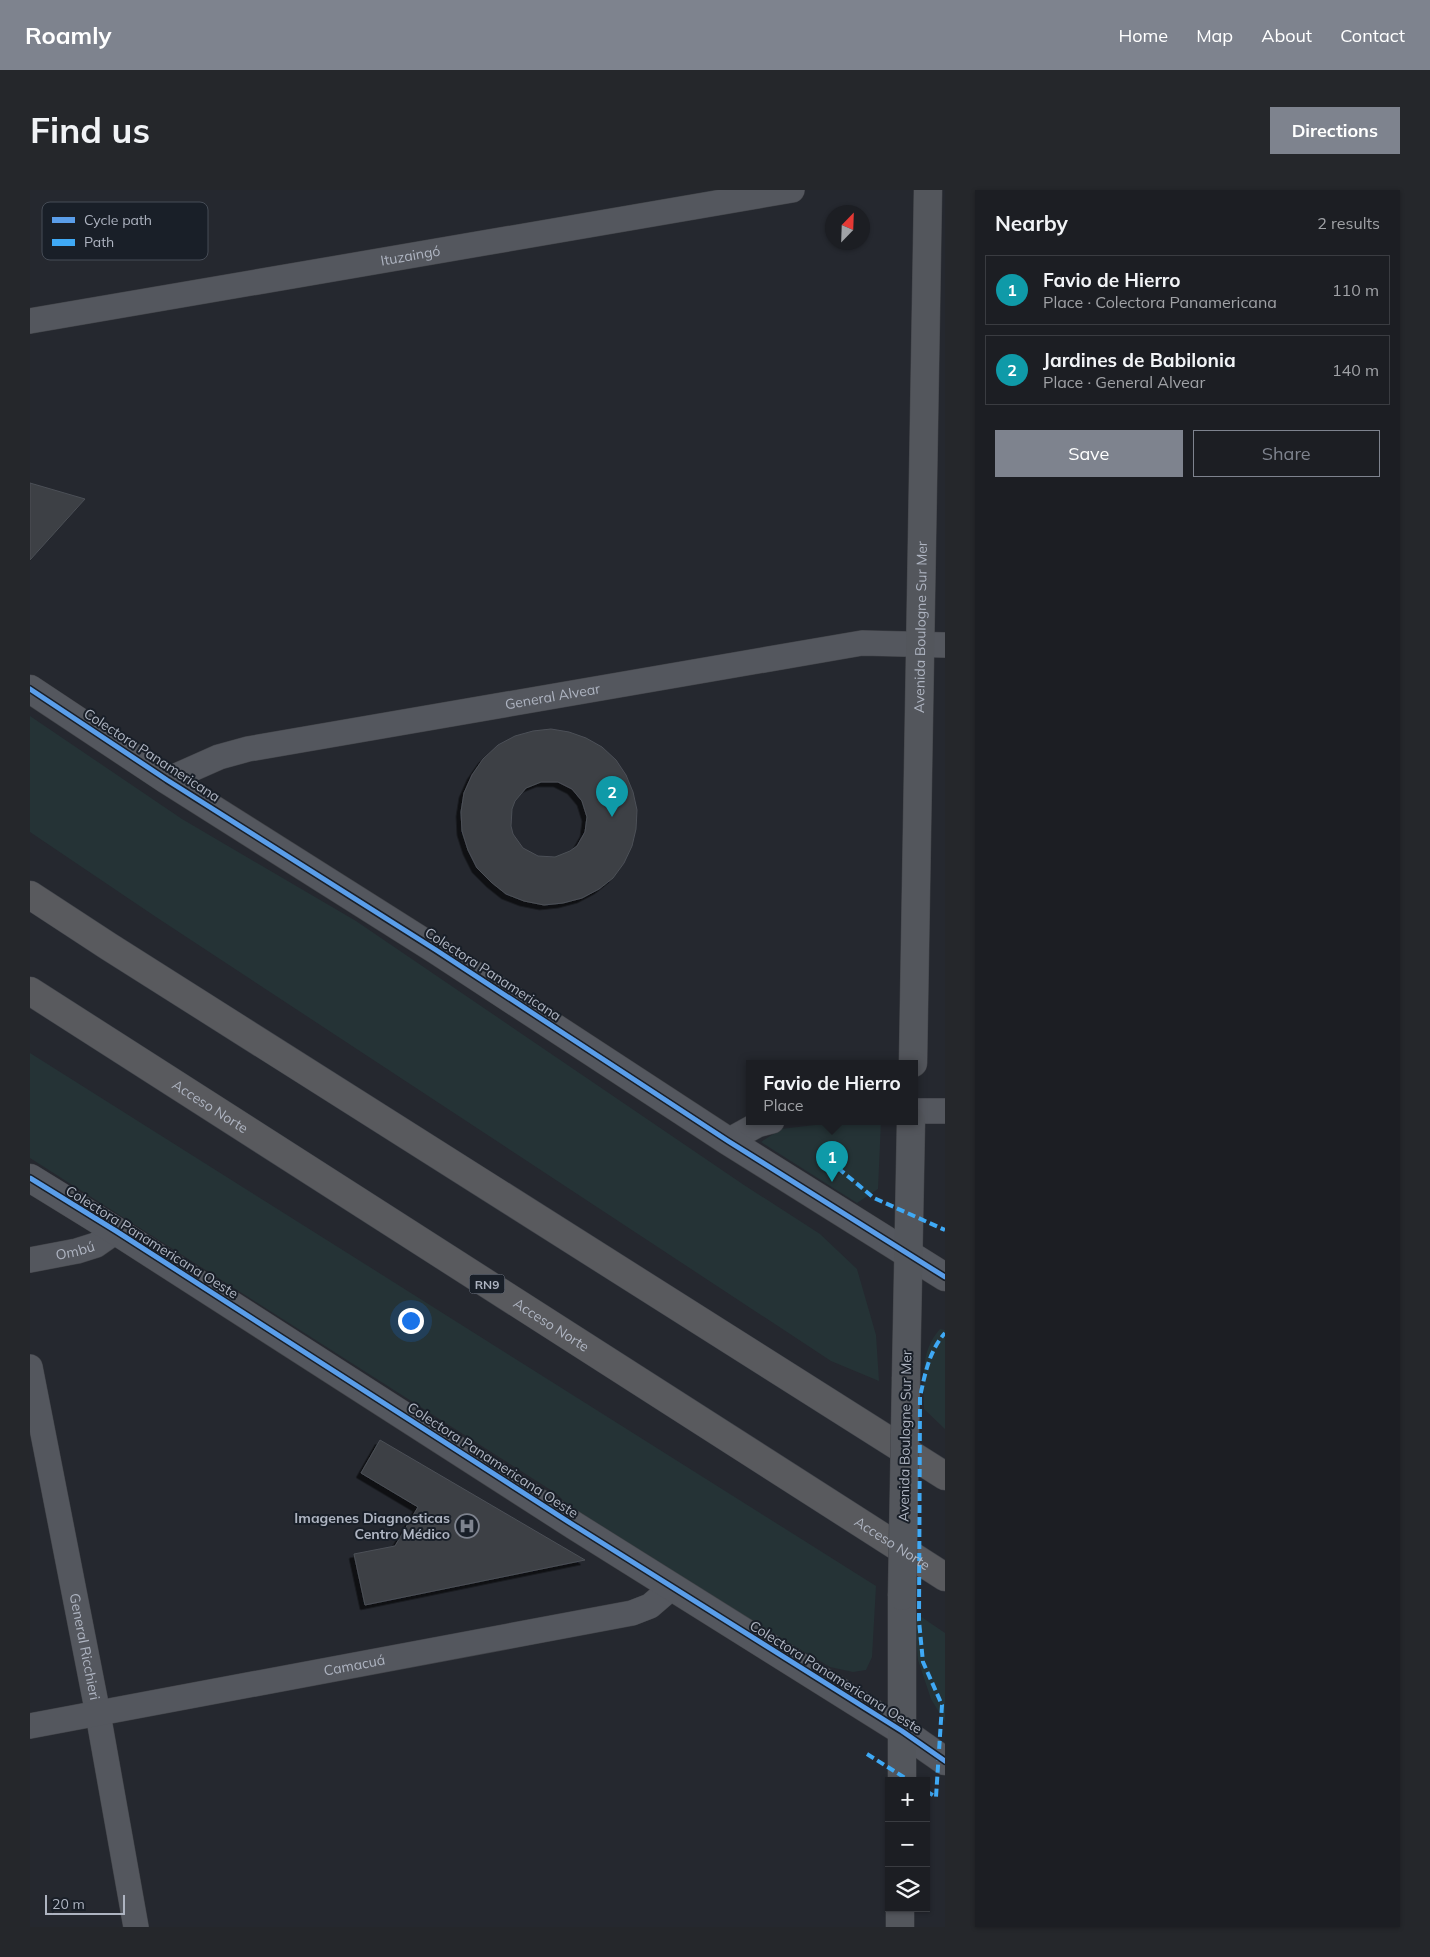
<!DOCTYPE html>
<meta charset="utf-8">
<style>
body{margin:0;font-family:Mulish,sans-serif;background:#25272b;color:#f1f3f6}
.controls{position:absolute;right:15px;bottom:15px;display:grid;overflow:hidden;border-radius:0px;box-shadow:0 1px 4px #0004}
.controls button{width:45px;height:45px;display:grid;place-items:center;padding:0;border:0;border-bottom:1px solid #3a3c41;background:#1c1e23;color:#f1f3f6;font:25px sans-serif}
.compass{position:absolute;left:795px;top:15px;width:45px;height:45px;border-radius:50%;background:#1c1e23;box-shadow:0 1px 4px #0004;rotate:23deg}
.scale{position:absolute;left:15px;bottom:12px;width:80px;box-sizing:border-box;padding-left:5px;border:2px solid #aeb4c1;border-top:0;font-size:14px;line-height:18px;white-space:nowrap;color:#aeb4c1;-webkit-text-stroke:4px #191f28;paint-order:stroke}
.you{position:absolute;left:380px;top:1130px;width:18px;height:18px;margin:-12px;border:4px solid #fff;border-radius:50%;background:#1a73e8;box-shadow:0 0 0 8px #1a73e833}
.badge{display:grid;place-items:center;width:32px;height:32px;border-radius:50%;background:#7e838e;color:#fff;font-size:16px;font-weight:700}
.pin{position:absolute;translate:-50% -41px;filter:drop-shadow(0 1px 2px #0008)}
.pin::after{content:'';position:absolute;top:26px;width:18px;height:15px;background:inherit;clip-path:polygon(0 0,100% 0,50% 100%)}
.popup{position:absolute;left:716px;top:870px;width:172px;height:65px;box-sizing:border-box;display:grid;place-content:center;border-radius:0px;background:#1c1e23;filter:drop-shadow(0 1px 4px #0005);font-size:16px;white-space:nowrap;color:#a0a2a6}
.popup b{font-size:19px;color:#f1f3f6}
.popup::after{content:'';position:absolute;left:50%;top:100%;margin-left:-10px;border:10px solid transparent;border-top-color:#1c1e23}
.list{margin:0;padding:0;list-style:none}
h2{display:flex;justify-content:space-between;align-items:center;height:65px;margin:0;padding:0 20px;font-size:21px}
h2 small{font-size:16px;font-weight:400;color:#a0a2a6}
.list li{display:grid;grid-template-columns:32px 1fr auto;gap:15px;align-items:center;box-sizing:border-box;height:70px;margin:0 10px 10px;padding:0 10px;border:1px solid #3a3c41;border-radius:0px}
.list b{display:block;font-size:19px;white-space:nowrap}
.list p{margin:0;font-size:16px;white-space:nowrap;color:#a0a2a6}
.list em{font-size:16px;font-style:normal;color:#a0a2a6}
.actions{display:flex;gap:10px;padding:15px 20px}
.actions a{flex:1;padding:11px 0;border:1px solid #7e838e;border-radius:0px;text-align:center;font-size:18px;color:#7e838e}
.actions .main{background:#7e838e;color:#fff}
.icon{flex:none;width:28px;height:28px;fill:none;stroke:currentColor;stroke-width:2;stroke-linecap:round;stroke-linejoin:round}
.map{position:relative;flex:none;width:915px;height:1737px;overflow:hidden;border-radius:0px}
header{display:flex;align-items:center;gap:30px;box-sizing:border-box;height:70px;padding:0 25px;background:#7e838e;color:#fff}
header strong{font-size:24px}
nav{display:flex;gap:28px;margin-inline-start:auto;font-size:18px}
.intro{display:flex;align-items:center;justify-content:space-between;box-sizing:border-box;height:120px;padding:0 30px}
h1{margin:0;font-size:35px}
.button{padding:12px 22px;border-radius:0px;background:#7e838e;color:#fff;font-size:18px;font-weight:700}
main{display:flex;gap:30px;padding:0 30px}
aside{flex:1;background:#1c1e23;border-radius:0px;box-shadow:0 1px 4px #0004}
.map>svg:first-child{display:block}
.green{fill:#253336}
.building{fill:#3c3f44;stroke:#4c5057;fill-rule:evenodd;filter:url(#shadow)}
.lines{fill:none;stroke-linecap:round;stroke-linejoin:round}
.minor-casing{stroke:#414348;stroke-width:26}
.tertiary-casing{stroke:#414348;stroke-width:29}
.secondary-casing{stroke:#414348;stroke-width:29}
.motorway-casing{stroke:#41444b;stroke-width:29}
.minor{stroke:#54575e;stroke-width:25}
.tertiary{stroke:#54575e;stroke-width:28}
.secondary{stroke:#53565c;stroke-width:28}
.motorway{stroke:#595a5e;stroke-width:28}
.secondary-bridge-casing{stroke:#414348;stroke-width:29;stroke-linecap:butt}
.secondary-bridge{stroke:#53565c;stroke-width:28}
.quiet{stroke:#3fa9f5;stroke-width:4;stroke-dasharray:8 4;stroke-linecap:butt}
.cycleway-casing{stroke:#191f28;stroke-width:8}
.cycleway{stroke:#5a9eea;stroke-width:5}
.labels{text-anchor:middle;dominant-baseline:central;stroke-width:4;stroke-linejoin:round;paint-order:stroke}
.shield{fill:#191f28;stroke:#818793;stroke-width:1}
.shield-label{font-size:12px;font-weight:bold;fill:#aeb4c1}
.street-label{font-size:14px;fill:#aeb4c1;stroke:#191f28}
.poi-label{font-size:14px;font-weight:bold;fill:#aeb4c1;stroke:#191f28;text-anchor:end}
.key{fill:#191f28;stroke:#464c56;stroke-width:1}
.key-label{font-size:14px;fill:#aeb4c1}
</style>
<header>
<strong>Roamly</strong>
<nav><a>Home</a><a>Map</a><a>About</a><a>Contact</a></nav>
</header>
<div class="intro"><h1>Find us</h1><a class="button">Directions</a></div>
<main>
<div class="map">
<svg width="915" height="1737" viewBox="0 0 915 1737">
<defs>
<filter id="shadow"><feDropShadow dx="-4.5" dy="4.5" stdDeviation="0" flood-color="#0009"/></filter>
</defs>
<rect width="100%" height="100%" fill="#25282f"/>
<!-- green -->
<g class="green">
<polygon points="0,526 152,629 326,731 714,995 790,1044 827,1079 846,1145 849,1191 801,1171 126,727 0,642"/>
<polygon points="0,863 846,1396 842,1467 836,1480 823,1482 800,1477 553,1331 527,1304 0,968"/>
<polygon points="819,931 851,931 848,999 827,1013 731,952 751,939"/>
<path d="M 910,1139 L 915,1140 L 915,1239 L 894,1219 C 894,1191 889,1162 910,1139 Z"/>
<polygon points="884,1422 915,1443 915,1532 901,1509 888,1470"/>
</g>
<!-- building -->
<g class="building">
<polygon points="0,293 55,309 0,370"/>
<path d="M 521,539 L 539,542 L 556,548 L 572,557 L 586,570 L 596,585 L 603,602 L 607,620 L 606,639 L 602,656 L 594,673 L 583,688 L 569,699 L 552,708 L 533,713 L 514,715 L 494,711 L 476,704 L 461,692 L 447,678 L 438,660 L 432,641 L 431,622 L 434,603 L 442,585 L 453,569 L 468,555 L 485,546 L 503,541 ZM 511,592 L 528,592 L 542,599 L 552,611 L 557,627 L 555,642 L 547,656 L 540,661 L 525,667 L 508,666 L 493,658 L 483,644 L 481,636 L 482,619 L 485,611 L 496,598 Z"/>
<polygon points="350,1250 555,1370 335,1415 324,1364 365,1356 388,1317 331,1283"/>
</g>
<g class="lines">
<!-- minor casing -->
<g class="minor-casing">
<g id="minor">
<path id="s1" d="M 0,131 L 762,0"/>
<path id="s2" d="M 137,590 L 189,567 L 218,559 L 832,453 L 915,455"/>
<polyline points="884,921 915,921"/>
<polyline points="698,951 727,935 742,931"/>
<path id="s3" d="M 0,1070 L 47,1061 L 66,1055 L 86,1041"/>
<path id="s4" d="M 0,1177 L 68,1524 L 106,1737"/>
<path id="s5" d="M 0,1536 L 602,1423 L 620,1416 L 642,1397"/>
</g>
</g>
<!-- tertiary casing -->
<g class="tertiary-casing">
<g id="tertiary">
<polyline points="0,499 137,590 406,760 698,951 915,1087"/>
<polyline points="0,988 86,1041 545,1336 872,1541 915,1571"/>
</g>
</g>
<!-- secondary casing -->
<g class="secondary-casing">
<g id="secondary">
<path id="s6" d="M 883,873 L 898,0"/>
<polyline points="876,1187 881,931"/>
<polyline points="872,1406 872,1591"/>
<polyline points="870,1737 870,1718"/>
</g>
</g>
<!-- motorway casing -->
<g class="motorway-casing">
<g id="motorway">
<polyline points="0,705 78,756 915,1286"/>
<path id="s7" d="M 0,801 L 915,1387"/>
</g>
</g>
<!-- minor -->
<use href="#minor" class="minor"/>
<!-- tertiary -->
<use href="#tertiary" class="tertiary"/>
<!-- secondary -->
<use href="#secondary" class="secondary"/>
<!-- motorway -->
<use href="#motorway" class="motorway"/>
<!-- secondary-bridge casing -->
<g class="secondary-bridge-casing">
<polyline id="secondary-bridge" points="872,1406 876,1187"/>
</g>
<!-- secondary-bridge -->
<use href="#secondary-bridge" class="secondary-bridge"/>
<!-- quiet -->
<g class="quiet">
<polyline points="808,978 844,1008 915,1040"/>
<polyline points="837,1564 880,1591"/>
<path d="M 896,1601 L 906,1607 L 912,1515 L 893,1472 L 889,1431 L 890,1207 C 895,1184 899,1161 915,1143"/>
</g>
<!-- cycleway casing -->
<g class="cycleway-casing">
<g id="cycleway">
<polyline points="0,499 137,590 406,760 698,951 915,1087"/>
<polyline points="0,988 86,1041 545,1336 872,1541 915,1571"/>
</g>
</g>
<!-- cycleway -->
<use href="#cycleway" class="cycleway"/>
</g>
<!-- icons -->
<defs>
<g id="hospital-ring" transform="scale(1.25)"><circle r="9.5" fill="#191f28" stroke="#7e838e" stroke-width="1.5"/><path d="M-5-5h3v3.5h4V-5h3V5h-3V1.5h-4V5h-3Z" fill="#7e838e"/></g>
</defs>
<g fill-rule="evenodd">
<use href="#hospital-ring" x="437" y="1336"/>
</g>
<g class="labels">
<!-- shield labels -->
<rect class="shield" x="439.5" y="1084.5" width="35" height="19" rx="4"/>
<g class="shield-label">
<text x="457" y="1094">RN9</text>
</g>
<!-- street labels -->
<g class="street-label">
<text stroke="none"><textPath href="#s1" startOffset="386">Ituzaingó</textPath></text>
<text stroke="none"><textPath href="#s6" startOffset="436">Avenida Boulogne Sur Mer</textPath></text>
<text stroke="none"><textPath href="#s2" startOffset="396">General Alvear</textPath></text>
<text transform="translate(122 565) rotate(33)">Colectora Panamericana</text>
<text transform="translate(463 784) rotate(33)">Colectora Panamericana</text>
<text stroke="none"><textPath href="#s7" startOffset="214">Acceso Norte</textPath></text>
<text transform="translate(122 1052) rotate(32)">Colectora Panamericana Oeste</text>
<text stroke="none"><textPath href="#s3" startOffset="46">Ombú</textPath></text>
<text stroke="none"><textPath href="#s7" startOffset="619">Acceso Norte</textPath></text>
<text transform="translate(875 1246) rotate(-89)">Avenida Boulogne Sur Mer</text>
<text transform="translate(463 1270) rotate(33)">Colectora Panamericana Oeste</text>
<text stroke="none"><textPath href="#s7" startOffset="1024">Acceso Norte</textPath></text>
<text stroke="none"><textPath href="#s4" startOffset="285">General Ricchieri</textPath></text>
<text stroke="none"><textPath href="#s5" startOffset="330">Camacuá</textPath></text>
<text transform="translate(806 1487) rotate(32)">Colectora Panamericana Oeste</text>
</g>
<!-- poi labels -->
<g class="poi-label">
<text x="420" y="1328">Imagenes Diagnosticas<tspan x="420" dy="16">Centro Médico</tspan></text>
</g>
</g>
<!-- legend -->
<rect x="12" y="12" width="166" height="58" rx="8" class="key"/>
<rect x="22" y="27" width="23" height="6" fill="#5a9eea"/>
<rect x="22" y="49" width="23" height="7" fill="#3fa9f5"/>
<g class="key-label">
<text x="54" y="35">Cycle path</text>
<text x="54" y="57">Path</text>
</g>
</svg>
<div class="controls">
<button>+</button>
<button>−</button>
<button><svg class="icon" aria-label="layers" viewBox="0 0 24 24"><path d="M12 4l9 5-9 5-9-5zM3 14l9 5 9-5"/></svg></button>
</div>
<svg class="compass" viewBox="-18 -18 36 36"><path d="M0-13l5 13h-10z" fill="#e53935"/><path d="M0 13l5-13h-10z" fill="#a0a2a6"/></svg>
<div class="scale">20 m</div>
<div class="you"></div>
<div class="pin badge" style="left:802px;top:992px;background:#0f9aa8">1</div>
<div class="popup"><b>Favio de Hierro</b>Place</div>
<div class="pin badge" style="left:582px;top:627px;background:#0f9aa8">2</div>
</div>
<aside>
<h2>Nearby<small>2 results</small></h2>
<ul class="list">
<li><span class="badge" style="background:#0f9aa8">1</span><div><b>Favio de Hierro</b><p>Place · Colectora Panamericana</p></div><em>110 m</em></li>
<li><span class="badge" style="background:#0f9aa8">2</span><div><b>Jardines de Babilonia</b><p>Place · General Alvear</p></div><em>140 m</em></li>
</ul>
<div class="actions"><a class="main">Save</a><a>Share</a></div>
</aside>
</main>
